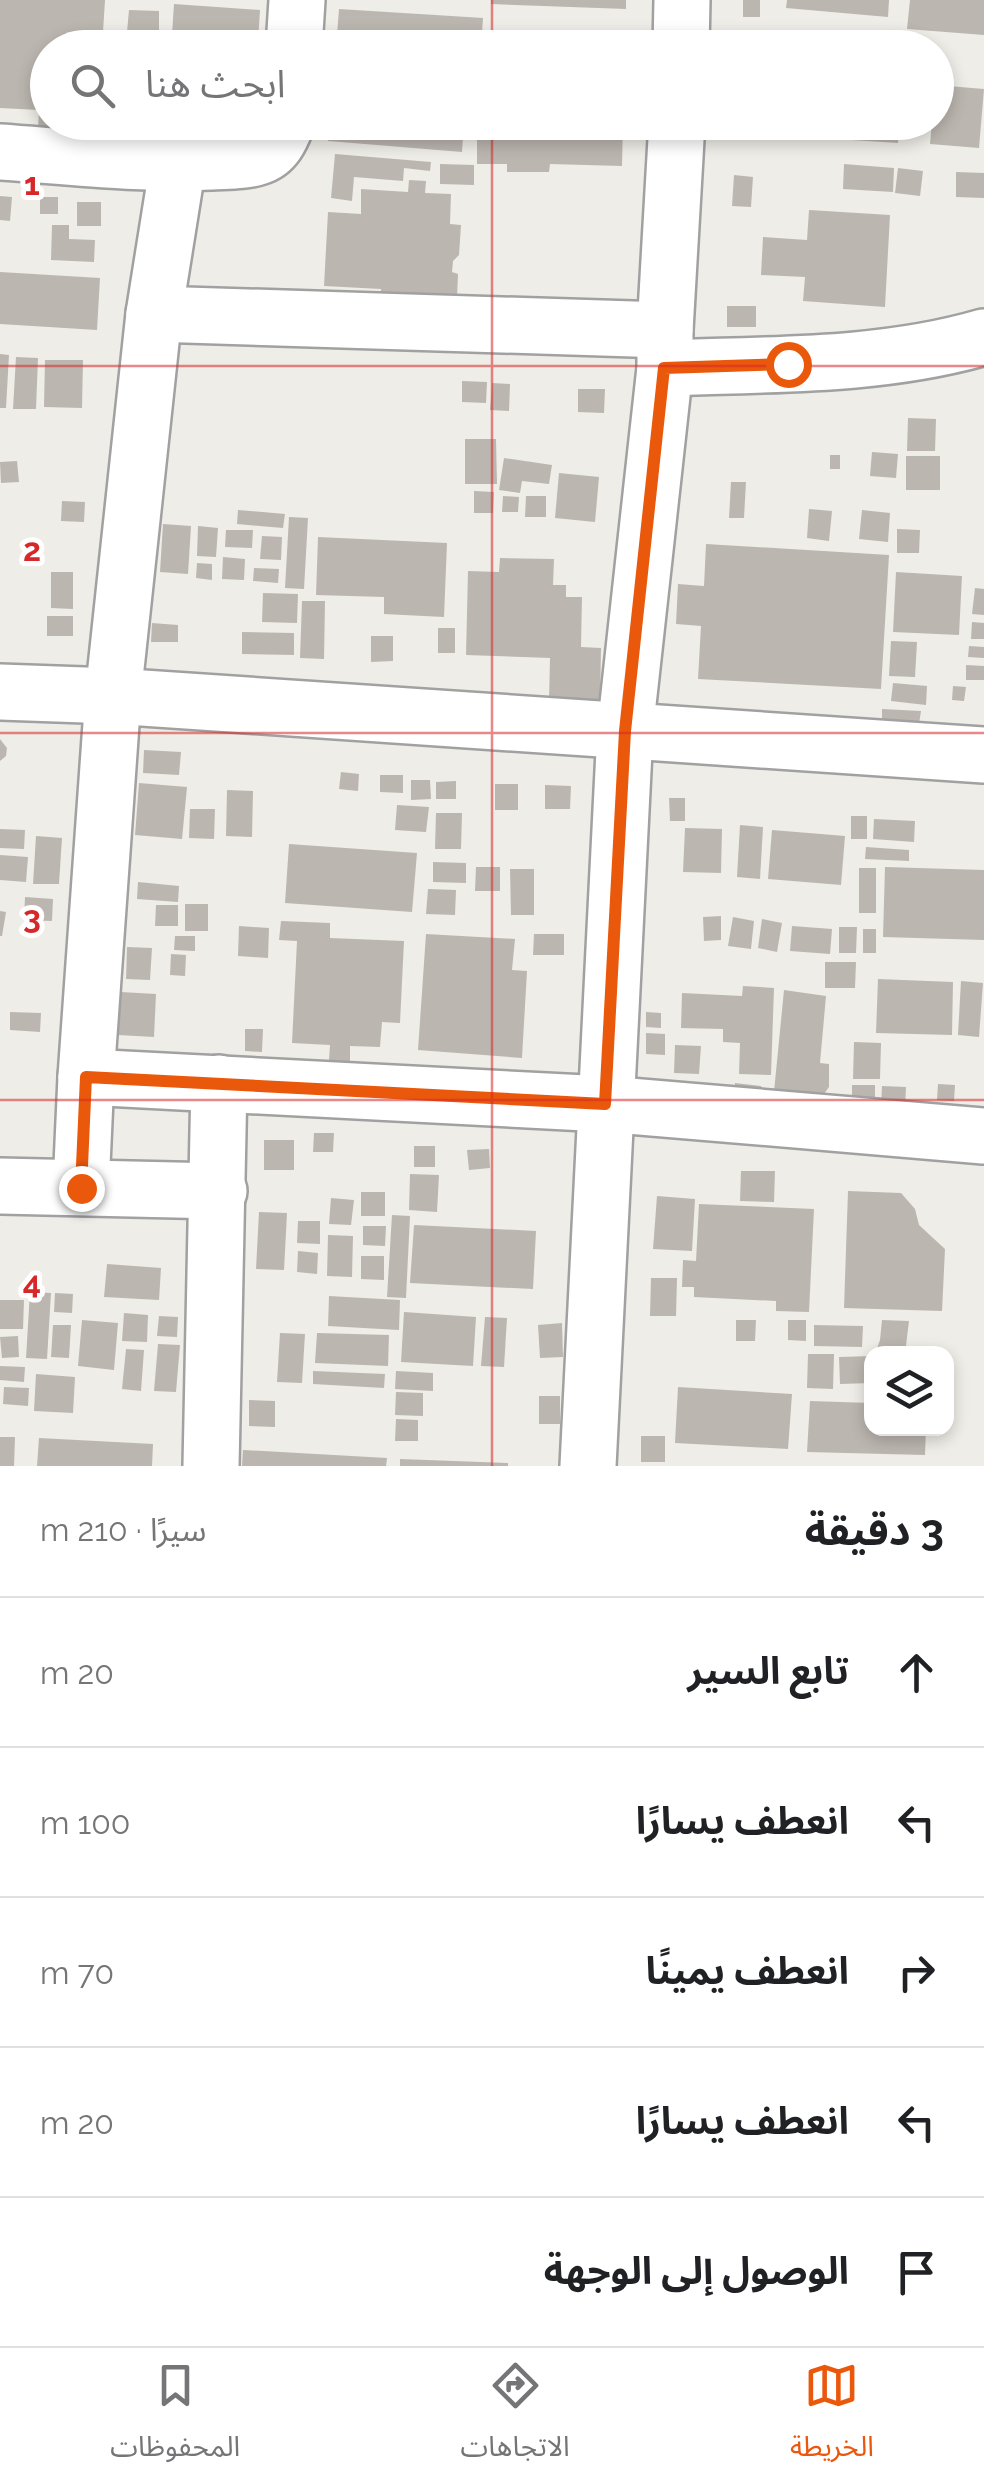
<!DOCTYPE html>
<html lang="ar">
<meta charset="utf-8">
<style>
body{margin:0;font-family:Raleway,"Noto Sans Arabic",sans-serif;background:#f6f6f6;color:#202124;direction:rtl}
.controls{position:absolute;right:30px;bottom:30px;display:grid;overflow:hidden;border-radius:20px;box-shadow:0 5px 15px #0003}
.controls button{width:90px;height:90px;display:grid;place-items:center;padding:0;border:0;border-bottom:2px solid #e0e0e0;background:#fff;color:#202124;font:50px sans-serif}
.stop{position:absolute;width:30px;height:30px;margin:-22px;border:8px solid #ea580c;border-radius:50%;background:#fff}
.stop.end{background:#ea580c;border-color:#fff;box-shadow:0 2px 10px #0008}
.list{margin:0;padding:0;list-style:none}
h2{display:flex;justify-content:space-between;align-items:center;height:130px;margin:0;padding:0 40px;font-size:42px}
h2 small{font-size:32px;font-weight:400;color:#757577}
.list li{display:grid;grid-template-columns:65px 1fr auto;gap:30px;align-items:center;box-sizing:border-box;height:150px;padding:0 40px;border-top:2px solid #e0e0e0}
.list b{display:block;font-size:38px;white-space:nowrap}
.list em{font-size:32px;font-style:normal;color:#757577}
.icon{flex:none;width:55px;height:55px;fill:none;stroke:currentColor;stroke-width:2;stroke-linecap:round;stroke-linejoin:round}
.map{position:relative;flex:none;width:984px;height:1466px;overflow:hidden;direction:ltr}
.search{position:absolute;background:#fff;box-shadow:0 5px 15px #0003;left:30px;right:30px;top:30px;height:110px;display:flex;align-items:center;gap:25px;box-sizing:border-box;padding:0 35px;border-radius:55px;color:#757577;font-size:38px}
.sheet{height:880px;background:#fff}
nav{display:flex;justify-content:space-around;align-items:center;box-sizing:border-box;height:140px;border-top:2px solid #e0e0e0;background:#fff;font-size:28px;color:#757577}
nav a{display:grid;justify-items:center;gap:5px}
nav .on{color:#ea580c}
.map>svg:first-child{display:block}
.building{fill:#bcb6b0}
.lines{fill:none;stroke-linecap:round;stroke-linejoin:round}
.minor-casing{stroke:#a1a1a1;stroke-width:60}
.minor{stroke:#fff;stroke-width:55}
.route{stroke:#ea580c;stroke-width:12}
.grid{fill:none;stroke:#d62828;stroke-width:2.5;stroke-opacity:0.55}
.grid-label{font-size:32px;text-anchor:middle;font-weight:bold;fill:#d62828;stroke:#fff;stroke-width:10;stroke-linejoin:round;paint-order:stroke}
</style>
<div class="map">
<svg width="984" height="1466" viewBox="0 0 984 1466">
<rect width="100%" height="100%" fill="#efede7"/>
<!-- building -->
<g class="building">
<polygon points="0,0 105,0 102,48 48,48 48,122 54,122 54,129 38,128 39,110 0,108"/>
<polygon points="491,0 626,0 626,9 491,4"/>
<rect x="743" y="0" width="17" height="17"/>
<polygon points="787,0 889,0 888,17 786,8"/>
<polygon points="910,0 984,0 984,35 907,29"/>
<polygon points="174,4 260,10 258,41 172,34"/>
<polygon points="339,9 483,18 481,48 336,48"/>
<polygon points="129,10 159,11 159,34 127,32"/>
<polygon points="496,35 625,39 625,48 495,48"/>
<polygon points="125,40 155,42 155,48 125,48"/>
<polygon points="166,42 208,45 208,48 166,48"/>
<polygon points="936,85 984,89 979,148 930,144 932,122 936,122"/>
<polygon points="84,122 159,122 158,134 84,127"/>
<polygon points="329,122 464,122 462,152 328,141"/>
<polygon points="493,122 623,122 622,166 550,164 549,172 507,172 507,164 477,164 477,137 492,138"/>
<polygon points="774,122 899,122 898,143 773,135"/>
<polygon points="335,154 431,162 430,171 404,168 403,181 354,177 352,201 331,198"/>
<polygon points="440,164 474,165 474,185 440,184"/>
<polygon points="844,164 894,168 893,192 843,189"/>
<polygon points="898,168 923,171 920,196 895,193"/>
<polygon points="956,172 984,173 984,198 956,197"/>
<polygon points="734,175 753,177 751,207 732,206"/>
<polygon points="409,180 426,181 425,193 451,194 450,224 461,225 459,255 453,261 452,272 458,274 457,298 380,305 381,289 324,286 328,212 361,214 361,189 408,192"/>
<polygon points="0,196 12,197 10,221 0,220"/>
<rect x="40" y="197" width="18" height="17"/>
<rect x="77" y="202" width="24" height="24"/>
<polygon points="809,210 890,215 885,307 803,301 805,277 761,275 763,237 807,240"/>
<polygon points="52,225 69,225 69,239 95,240 94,262 51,260"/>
<polygon points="0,272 100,278 97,330 0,324"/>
<rect x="727" y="306" width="29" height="21"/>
<polygon points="0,354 9,355 6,408 0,408"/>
<polygon points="16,357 38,358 36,409 13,409"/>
<polygon points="45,360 83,360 82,408 44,407"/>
<polygon points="462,381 487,382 486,403 462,402"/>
<polygon points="492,383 510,384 509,411 490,410"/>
<polygon points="578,389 605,389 604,413 578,412"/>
<polygon points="908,418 936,419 935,451 907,451"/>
<polygon points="465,439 496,439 497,484 465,484"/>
<polygon points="872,452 898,454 896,478 870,476"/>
<rect x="830" y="455" width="10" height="14"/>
<rect x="906" y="456" width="34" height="34"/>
<polygon points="504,458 552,465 549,484 522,481 520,493 499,490"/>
<polygon points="17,461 19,482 1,483 0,462"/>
<polygon points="559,473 599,477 595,522 555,518"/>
<polygon points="731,482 746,482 744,518 729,518"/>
<polygon points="474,491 494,492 493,513 474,513"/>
<polygon points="503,496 519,497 518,512 502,512"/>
<polygon points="526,496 546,496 546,517 525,517"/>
<polygon points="62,501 85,502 84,522 61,521"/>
<polygon points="809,509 832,511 829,541 807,538"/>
<polygon points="238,510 285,514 283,528 237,524"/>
<polygon points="862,510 890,513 888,542 859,539"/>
<polygon points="289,517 308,518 304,589 285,588"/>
<polygon points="163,524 191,526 188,574 160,572"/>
<polygon points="198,526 218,528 216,557 197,556"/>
<polygon points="897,529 920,530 919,553 897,553"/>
<polygon points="226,530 253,530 252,548 225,547"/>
<polygon points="262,536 282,537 281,560 260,559"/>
<polygon points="318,537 447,543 444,617 384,614 384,597 316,595"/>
<polygon points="706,544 889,555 881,689 698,679 701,626 676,624 678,584 704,586"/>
<polygon points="223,557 245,559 244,580 222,579"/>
<polygon points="500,558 554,559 553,585 566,585 566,597 582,597 581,647 601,648 600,703 549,702 550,658 466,655 468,571 499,572"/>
<polygon points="197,563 212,564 212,580 196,578"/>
<polygon points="254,568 279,569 278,583 253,581"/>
<polygon points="51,572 73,572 73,609 51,608"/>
<polygon points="896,572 962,576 959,635 893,632"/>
<polygon points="975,588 984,589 984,615 972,614"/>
<polygon points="263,593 298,594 297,623 262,622"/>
<polygon points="302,601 325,601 324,659 300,658"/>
<rect x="47" y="616" width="26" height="20"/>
<polygon points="972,622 984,623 984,639 971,639"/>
<polygon points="152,623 178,625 178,642 151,642"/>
<rect x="438" y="628" width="17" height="25"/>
<polygon points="242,632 294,633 294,655 242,654"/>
<polygon points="371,636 393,636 393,661 371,662"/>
<polygon points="891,641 917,642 915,677 889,676"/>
<polygon points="969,646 984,647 984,658 968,657"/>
<polygon points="966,665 984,666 984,680 966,680"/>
<polygon points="893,683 927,686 926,705 891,701"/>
<polygon points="953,686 966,687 964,701 952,700"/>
<polygon points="882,709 921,711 919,724 882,721"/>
<polygon points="0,739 7,748 6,756 0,761"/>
<polygon points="144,750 181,752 179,775 143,773"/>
<polygon points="341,772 359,774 358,791 339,789"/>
<polygon points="380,775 403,775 403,793 380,792"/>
<polygon points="411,780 430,780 431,799 411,800"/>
<polygon points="456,781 456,799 436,799 436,782"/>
<polygon points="139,783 187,787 182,839 135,835"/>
<rect x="495" y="784" width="23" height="26"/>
<polygon points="545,785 571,786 570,809 545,809"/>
<polygon points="227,790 253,791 252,837 226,836"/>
<polygon points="669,798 685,798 685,821 670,821"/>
<polygon points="397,805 429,807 426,832 395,830"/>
<polygon points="190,809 215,809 214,839 189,838"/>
<polygon points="436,813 462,813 461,849 435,849"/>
<rect x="851" y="816" width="16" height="23"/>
<polygon points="874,819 915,821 914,842 873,839"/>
<polygon points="740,825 763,827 760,879 737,877"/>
<polygon points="685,828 722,829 721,873 683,872"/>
<polygon points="0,829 25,830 24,849 0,848"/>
<polygon points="772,830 845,836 841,885 768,879"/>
<polygon points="36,836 62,838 59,884 33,884"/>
<polygon points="289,844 417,853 412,912 285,903"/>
<polygon points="866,847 909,850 909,861 865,859"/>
<polygon points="0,855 28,857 26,882 0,880"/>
<polygon points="433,862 466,863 466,883 433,882"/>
<polygon points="476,867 500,867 500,891 475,891"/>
<polygon points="885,867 984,870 984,940 883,937"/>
<rect x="859" y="868" width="17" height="45"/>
<polygon points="510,869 534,869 534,915 511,915"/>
<polygon points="138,882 179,886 178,902 137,899"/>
<polygon points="428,889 456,890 455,915 426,914"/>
<polygon points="25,897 53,899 52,921 24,920"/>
<rect x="185" y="904" width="23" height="27"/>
<polygon points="156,905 178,905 178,926 155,926"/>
<polygon points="0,911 6,912 2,936 0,936"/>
<polygon points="721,916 721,940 704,941 703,917"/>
<polygon points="733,917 754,921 751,949 728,946"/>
<polygon points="762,919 782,923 777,952 758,948"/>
<polygon points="281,921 330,923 330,938 404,941 400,1023 382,1022 380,1047 350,1046 350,1062 329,1060 330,1045 292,1043 297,941 279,940"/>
<polygon points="239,926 269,928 268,958 238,956"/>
<polygon points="792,926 832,929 830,954 790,951"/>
<polygon points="839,927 857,927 856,953 839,953"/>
<rect x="863" y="929" width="13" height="24"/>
<polygon points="426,934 515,939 512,970 527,971 522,1058 418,1050"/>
<polygon points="534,934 564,934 564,955 533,955"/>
<polygon points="175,936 195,936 195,951 174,950"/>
<polygon points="127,947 152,948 150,980 126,979"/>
<polygon points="171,954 186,955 185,976 170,975"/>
<polygon points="825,962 856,962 855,988 825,988"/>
<polygon points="878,979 953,982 952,1035 876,1033"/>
<polygon points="961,981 983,983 979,1037 958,1035"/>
<polygon points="743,986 774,988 771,1075 739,1074 740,1043 723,1042 723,1029 681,1028 682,993 742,996"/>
<polygon points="784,990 826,996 820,1063 829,1064 829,1087 815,1106 773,1102"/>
<polygon points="121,992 156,994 154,1037 118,1035"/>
<polygon points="10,1012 41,1013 40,1032 10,1030"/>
<polygon points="646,1012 661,1013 661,1028 646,1027"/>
<polygon points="245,1029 263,1029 262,1052 245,1051"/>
<polygon points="646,1033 665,1034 665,1055 646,1054"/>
<polygon points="854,1042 881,1043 880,1079 853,1079"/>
<polygon points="675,1045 701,1046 699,1074 674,1073"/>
<polygon points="735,1083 761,1086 759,1103 734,1100"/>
<polygon points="938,1084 955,1085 954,1101 937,1100"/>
<rect x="852" y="1085" width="23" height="21"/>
<polygon points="882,1086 906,1087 905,1108 881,1107"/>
<polygon points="314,1133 334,1133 333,1152 313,1152"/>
<rect x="264" y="1140" width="30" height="30"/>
<rect x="414" y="1146" width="21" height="21"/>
<polygon points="489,1149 490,1168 469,1170 467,1150"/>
<polygon points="741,1171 775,1171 774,1202 740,1201"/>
<polygon points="410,1174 439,1175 437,1212 409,1210"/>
<polygon points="848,1191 901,1193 915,1209 919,1225 945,1249 942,1311 844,1308"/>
<rect x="361" y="1192" width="24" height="24"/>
<polygon points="657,1196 695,1199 692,1251 653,1249"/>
<polygon points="331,1198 354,1200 351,1225 329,1224"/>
<polygon points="699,1204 814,1209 809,1312 776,1311 776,1301 694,1297 694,1287 682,1287 683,1260 696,1261"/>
<polygon points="259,1212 287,1213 284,1270 256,1269"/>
<polygon points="392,1215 410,1216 406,1298 387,1297"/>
<polygon points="298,1221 320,1221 320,1244 297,1243"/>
<polygon points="414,1225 536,1231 533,1289 410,1283"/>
<polygon points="363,1226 386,1226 385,1246 363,1245"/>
<polygon points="328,1235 353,1236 352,1277 327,1276"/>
<polygon points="298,1251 318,1253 317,1274 297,1272"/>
<polygon points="361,1256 384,1256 384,1280 361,1279"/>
<polygon points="107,1264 161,1268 159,1300 104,1297"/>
<polygon points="651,1278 677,1278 676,1316 650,1316"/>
<polygon points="30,1292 51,1293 47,1359 26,1358"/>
<polygon points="55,1293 73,1294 72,1313 54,1312"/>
<polygon points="329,1296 400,1300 399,1330 328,1326"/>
<polygon points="0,1300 24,1300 23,1329 0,1329"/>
<polygon points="404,1312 476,1317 473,1366 401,1362"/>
<polygon points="124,1313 148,1315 147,1342 122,1341"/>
<polygon points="159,1316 178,1317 177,1337 157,1336"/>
<polygon points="485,1317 507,1318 504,1367 481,1366"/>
<polygon points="82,1320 118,1323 114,1370 78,1366"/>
<polygon points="736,1320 756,1320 755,1341 736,1341"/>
<polygon points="788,1320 806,1320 806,1341 788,1340"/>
<polygon points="882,1320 909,1321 905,1354 875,1354 880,1340"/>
<polygon points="562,1323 563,1357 540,1358 538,1325"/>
<polygon points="53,1325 71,1325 69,1358 51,1357"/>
<polygon points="814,1325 863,1326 862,1347 814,1346"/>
<polygon points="280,1333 305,1334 302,1383 277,1382"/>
<polygon points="317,1333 389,1335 388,1366 315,1363"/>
<polygon points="18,1336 19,1357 2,1358 0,1337"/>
<polygon points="158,1344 180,1345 176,1392 154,1391"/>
<polygon points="126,1349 144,1350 141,1391 122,1389"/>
<polygon points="808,1354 834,1354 833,1389 807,1388"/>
<polygon points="872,1356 872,1383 840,1384 839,1357"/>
<polygon points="0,1366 25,1367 24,1382 0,1380"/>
<polygon points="313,1371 385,1374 384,1388 313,1384"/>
<polygon points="396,1371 433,1373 433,1391 395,1389"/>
<polygon points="36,1374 75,1377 73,1413 34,1411"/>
<polygon points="4,1387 29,1388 28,1406 3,1404"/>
<polygon points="678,1387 792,1394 788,1449 675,1443"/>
<polygon points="396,1392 423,1393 423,1416 395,1415"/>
<rect x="539" y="1396" width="21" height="28"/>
<polygon points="249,1400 275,1401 275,1427 249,1426"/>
<polygon points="810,1401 872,1403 872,1428 926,1428 925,1455 807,1452"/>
<polygon points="396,1419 418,1420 418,1441 395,1441"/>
<rect x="641" y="1436" width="24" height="26"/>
<polygon points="0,1437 15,1437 14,1466 0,1466"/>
<polygon points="39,1438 153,1444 152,1466 37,1466"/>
<polygon points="243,1450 387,1458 386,1466 242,1466"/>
<polygon points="400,1459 508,1463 508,1466 400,1466"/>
</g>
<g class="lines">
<!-- minor casing -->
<g class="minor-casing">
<g id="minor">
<polyline points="294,48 297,0"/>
<polyline points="681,48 682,0"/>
<path d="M 0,152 C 70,157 141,165 211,162 C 226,161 244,162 258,157 C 275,152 281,137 287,122"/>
<polyline points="154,314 665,330"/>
<path d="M 665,368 C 771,364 881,367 984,337"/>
<polyline points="0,692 113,696 984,755"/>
<polyline points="86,1077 605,1104 984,1136"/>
<polyline points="0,1186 219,1191"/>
<polyline points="81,1187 86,1077 113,696 154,314 178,164"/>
<polyline points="211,1466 219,1083"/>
<polyline points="588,1466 625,731 665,368 665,330 677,122"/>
</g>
</g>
<!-- minor -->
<use href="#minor" class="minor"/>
</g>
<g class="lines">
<!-- route -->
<polyline class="route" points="81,1188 86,1077 605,1104 625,731 664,368 788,364"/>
</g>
<!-- grid -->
<path class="grid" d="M 492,0 L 492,48M 492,122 L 492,1466M 0,366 L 984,366M 0,733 L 984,733M 0,1100 L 984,1100"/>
<g class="grid-label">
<text x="32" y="195">1</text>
<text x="32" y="561">2</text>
<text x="32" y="928">3</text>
<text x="32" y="1294">4</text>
</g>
</svg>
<div class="controls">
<button><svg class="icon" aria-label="layers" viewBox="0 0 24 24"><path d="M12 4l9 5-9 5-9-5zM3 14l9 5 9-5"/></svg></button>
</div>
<div class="stop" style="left:788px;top:364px"></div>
<div class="stop end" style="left:81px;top:1188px"></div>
<div class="search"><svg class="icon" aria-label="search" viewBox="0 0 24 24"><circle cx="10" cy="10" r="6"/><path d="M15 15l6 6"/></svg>ابحث هنا</div>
</div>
<section class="sheet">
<h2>3 دقيقة<small>سيرًا · 210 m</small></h2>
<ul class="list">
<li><svg class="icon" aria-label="ahead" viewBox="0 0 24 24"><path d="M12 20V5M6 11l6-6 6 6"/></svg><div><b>تابع السير</b></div><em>20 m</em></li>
<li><svg class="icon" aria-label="left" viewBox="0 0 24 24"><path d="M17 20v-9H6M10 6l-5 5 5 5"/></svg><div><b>انعطف يسارًا</b></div><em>100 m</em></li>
<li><svg class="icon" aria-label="right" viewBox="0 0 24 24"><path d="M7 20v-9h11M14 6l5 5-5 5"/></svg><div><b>انعطف يمينًا</b></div><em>70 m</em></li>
<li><svg class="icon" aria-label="left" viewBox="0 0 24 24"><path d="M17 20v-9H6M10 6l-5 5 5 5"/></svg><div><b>انعطف يسارًا</b></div><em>20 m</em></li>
<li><svg class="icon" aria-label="arrive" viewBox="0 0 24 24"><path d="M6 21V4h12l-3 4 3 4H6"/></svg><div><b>الوصول إلى الوجهة</b></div></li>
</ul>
</section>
<nav>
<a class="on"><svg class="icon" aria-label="map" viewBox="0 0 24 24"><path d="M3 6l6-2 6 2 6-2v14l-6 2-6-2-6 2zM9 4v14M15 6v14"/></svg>الخريطة</a>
<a><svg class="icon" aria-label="directions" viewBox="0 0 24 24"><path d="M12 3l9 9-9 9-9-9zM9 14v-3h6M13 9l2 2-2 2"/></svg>الاتجاهات</a>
<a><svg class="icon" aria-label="saved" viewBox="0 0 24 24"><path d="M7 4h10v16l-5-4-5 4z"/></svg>المحفوظات</a>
</nav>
